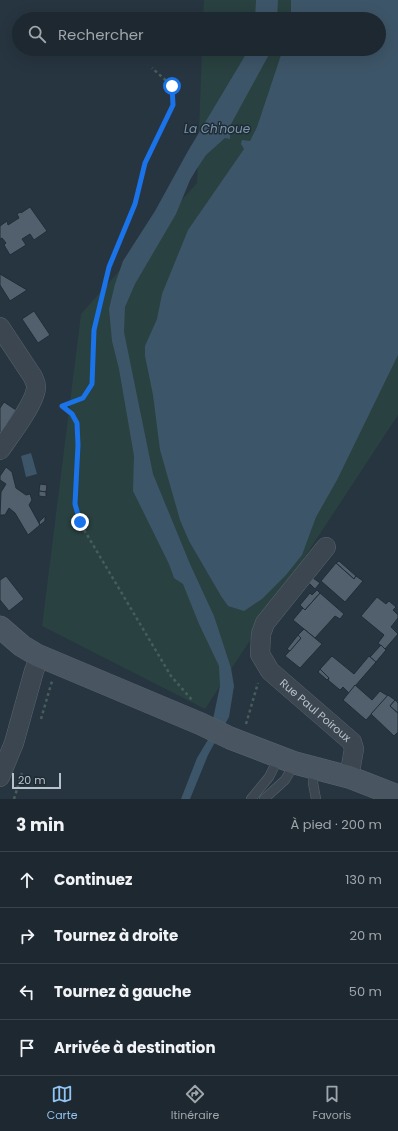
<!DOCTYPE html>
<html lang="fr">
<meta charset="utf-8">
<style>
body{margin:0;font-family:Poppins,sans-serif;background:#2a343c;color:#f1f3f6}
.scale{position:absolute;left:12px;bottom:10px;width:49px;box-sizing:border-box;padding-left:4px;border:2px solid #b7c1ca;border-top:0;font-size:11px;line-height:14px;white-space:nowrap;color:#b7c1ca;-webkit-text-stroke:3px #1f2b35;paint-order:stroke}
.stop{position:absolute;width:12px;height:12px;margin:-9px;border:3px solid #1a73e8;border-radius:50%;background:#fff}
.stop.end{background:#1a73e8;border-color:#fff;box-shadow:0 1px 4px #0008}
.list{margin:0;padding:0;list-style:none}
h2{display:flex;justify-content:space-between;align-items:center;height:52px;margin:0;padding:0 16px;font-size:17px}
h2 small{font-size:13px;font-weight:400;color:#a0a6ab}
.list li{display:grid;grid-template-columns:26px 1fr auto;gap:12px;align-items:center;box-sizing:border-box;height:56px;padding:0 16px;border-top:1px solid #3b444c}
.list b{display:block;font-size:15px;white-space:nowrap}
.list em{font-size:13px;font-style:normal;color:#a0a6ab}
.icon{flex:none;width:22px;height:22px;fill:none;stroke:currentColor;stroke-width:2;stroke-linecap:round;stroke-linejoin:round}
.map{position:relative;flex:none;width:398px;height:799px;overflow:hidden}
.search{position:absolute;background:#1d2830;box-shadow:0 4px 16px #0002;left:12px;right:12px;top:12px;height:44px;display:flex;align-items:center;gap:10px;box-sizing:border-box;padding:0 14px;border-radius:22px;color:#a0a6ab;font-size:15px}
.sheet{height:276px;background:#1d2830}
nav{display:flex;justify-content:space-around;align-items:center;box-sizing:border-box;height:56px;border-top:1px solid #3b444c;background:#1d2830;font-size:11px;color:#a0a6ab}
nav a{display:grid;justify-items:center;gap:2px}
nav .on{color:#92c5f4}
.map>svg:first-child{display:block}
.green{fill:#294140}
.water{fill:#3d5568}
.building{fill:#52606d;stroke:#212d37}
.lines{fill:none;stroke-linecap:round;stroke-linejoin:round}
.service-casing{stroke:#58646d;stroke-width:10}
.minor-casing{stroke:#58646d;stroke-width:20}
.secondary-casing{stroke:#58646d;stroke-width:23}
.path{stroke:#475d5c;stroke-width:2.5;stroke-dasharray:3 3;stroke-linecap:butt}
.service{stroke:#3b4650;stroke-width:9}
.minor{stroke:#3b4650;stroke-width:19}
.secondary{stroke:#495662;stroke-width:22}
.route{stroke:#1a73e8;stroke-width:5}
.labels{text-anchor:middle;dominant-baseline:central;stroke-width:3;stroke-linejoin:round;paint-order:stroke}
.street-label{font-size:11px;fill:#b7c1ca;stroke:#1f2b35}
.water-label{font-size:12px;font-style:italic;fill:#7996ab;stroke:#1f2b35}
</style>
<div class="map">
<svg width="398" height="799" viewBox="0 0 398 799">
<rect width="100%" height="100%" fill="#273540"/>
<!-- green -->
<polygon class="green" points="204,0 398,0 398,415 205,709 42,626 81,314 197,183 202,49 379,49 379,19 203,19"/>
<!-- water -->
<g class="water">
<polygon points="256,0 278,0 277,19 255,19"/>
<polygon points="291,0 398,0 398,355 337,480 316,517 302,555 286,575 262,599 244,611 228,606 221,596 189,541 180,520 160,450 153,395 145,356 145,346 157,319 162,294 188,230 244,149 241,144 242,140 250,141 257,127 283,49 379,49 379,19 291,19"/>
<polygon points="249,49 272,49 230,126 230,139 225,138 206,155 196,170 190,180 176,214 135,284 125,307 124,332 153,474 190,564 214,616 231,668 234,686 229,717 208,755 190,799 181,799 197,758 209,738 220,686 219,666 199,624 183,584 174,578 169,564 133,491 134,456 119,369 112,341 109,309 115,284 123,261 155,211 188,151"/>
<polygon points="31,453 37,474 26,477 21,456"/>
</g>
<!-- building -->
<g class="building">
<polygon points="17,29 19,31 19,37 14,34"/>
<polygon points="30,207 47,231 34,240 30,234 22,239 26,245 10,255 4,245 6,243 2,238 0,239 0,226 7,221 8,225 19,218 17,214 20,212 21,213"/>
<polygon points="0,274 27,290 10,301 0,285"/>
<polygon points="34,311 50,335 38,343 22,319"/>
<polygon points="4,402 16,410 0,435 0,408"/>
<polygon points="6,467 12,472 16,488 26,495 30,494 32,500 29,505 40,525 28,535 15,513 9,508 5,515 0,515 1,492 6,484 0,480 0,476"/>
<polygon points="40,484 47,485 46,492 39,491"/>
<polygon points="39,491 46,492 46,497 39,496"/>
<polygon points="45,516 45,521 40,525 39,522"/>
<polygon points="339,561 356,576 354,579 336,563"/>
<polygon points="336,563 354,579 356,576 363,581 345,602 321,581"/>
<polygon points="6,576 24,599 9,611 0,600 0,580"/>
<polygon points="313,578 320,583 315,589 309,583"/>
<polygon points="317,590 320,593 305,610 300,605 310,593 312,595"/>
<polygon points="320,593 344,614 340,619 335,616 315,638 293,620 303,608 305,610"/>
<polygon points="377,597 386,604 389,601 396,607 393,610 398,615 398,618 391,627 398,634 385,649 378,643 384,635 361,616"/>
<polygon points="304,629 322,644 300,668 285,656 301,638 298,635"/>
<polygon points="298,635 301,638 290,651 287,649"/>
<polygon points="381,645 386,650 376,662 370,657"/>
<polygon points="332,656 354,674 369,656 376,662 349,693 343,687 340,690 328,680 329,678 320,669"/>
<polygon points="320,669 329,678 327,680 318,672"/>
<polygon points="355,685 372,700 380,691 388,696 366,720 343,700"/>
<polygon points="388,695 395,700 390,706 398,713 398,732 394,736 371,714"/>
<polygon points="395,700 398,703 398,713 390,706"/>
</g>
<g class="lines">
<!-- service casing -->
<g class="service-casing">
<g id="service">
<polyline points="315,767 313,783 316,799"/>
<polyline points="251,799 269,777 279,757"/>
<polyline points="264,799 285,780 295,763"/>
</g>
</g>
<!-- minor casing -->
<g class="minor-casing">
<g id="minor">
<path d="M 0,327 L 33,377 C 34,380 36,383 36,386 C 37,401 9,437 0,450"/>
<path id="s1" d="M 326,547 L 265,623 L 261,634 L 260,654 L 270,671 L 352,742 L 354,749 L 349,777"/>
<polyline points="0,777 14,743 34,671 40,656"/>
</g>
</g>
<!-- secondary casing -->
<g class="secondary-casing">
<polyline id="secondary" points="0,627 22,646 37,655 201,724 230,738 295,763 349,777 398,796"/>
</g>
<!-- path -->
<g class="path">
<polyline points="62,406 83,398 92,384 94,330 109,267 135,204 145,163 173,105 172,86 152,68"/>
<polyline points="62,406 72,414 77,423 78,445 75,504 80,523 171,676 192,700"/>
<polyline points="41,719 52,681"/>
<polyline points="246,724 258,683"/>
<polyline points="14,799 22,773"/>
</g>
<!-- service -->
<use href="#service" class="service"/>
<!-- minor -->
<use href="#minor" class="minor"/>
<!-- secondary -->
<use href="#secondary" class="secondary"/>
</g>
<g class="lines">
<!-- route -->
<polyline class="route" points="80,522 75,504 78,445 77,423 72,414 62,406 83,398 92,384 94,330 109,267 135,204 145,163 173,105 172,86"/>
</g>
<g class="labels">
<!-- street labels -->
<g class="street-label">
<text stroke="none"><textPath href="#s1" startOffset="209">Rue Paul Poiroux</textPath></text>
</g>
<!-- water labels -->
<g class="water-label">
<text x="217" y="128">La Ch'noue</text>
</g>
</g>
</svg>
<div class="scale">20 m</div>
<div class="stop" style="left:172px;top:86px"></div>
<div class="stop end" style="left:80px;top:522px"></div>
<div class="search"><svg class="icon" aria-label="search" viewBox="0 0 24 24"><circle cx="10" cy="10" r="6"/><path d="M15 15l6 6"/></svg>Rechercher</div>
</div>
<section class="sheet">
<h2>3 min<small>À pied · 200 m</small></h2>
<ul class="list">
<li><svg class="icon" aria-label="ahead" viewBox="0 0 24 24"><path d="M12 20V5M6 11l6-6 6 6"/></svg><div><b>Continuez</b></div><em>130 m</em></li>
<li><svg class="icon" aria-label="right" viewBox="0 0 24 24"><path d="M7 20v-9h11M14 6l5 5-5 5"/></svg><div><b>Tournez à droite</b></div><em>20 m</em></li>
<li><svg class="icon" aria-label="left" viewBox="0 0 24 24"><path d="M17 20v-9H6M10 6l-5 5 5 5"/></svg><div><b>Tournez à gauche</b></div><em>50 m</em></li>
<li><svg class="icon" aria-label="arrive" viewBox="0 0 24 24"><path d="M6 21V4h12l-3 4 3 4H6"/></svg><div><b>Arrivée à destination</b></div></li>
</ul>
</section>
<nav>
<a class="on"><svg class="icon" aria-label="map" viewBox="0 0 24 24"><path d="M3 6l6-2 6 2 6-2v14l-6 2-6-2-6 2zM9 4v14M15 6v14"/></svg>Carte</a>
<a><svg class="icon" aria-label="directions" viewBox="0 0 24 24"><path d="M12 3l9 9-9 9-9-9zM9 14v-3h6M13 9l2 2-2 2"/></svg>Itinéraire</a>
<a><svg class="icon" aria-label="saved" viewBox="0 0 24 24"><path d="M7 4h10v16l-5-4-5 4z"/></svg>Favoris</a>
</nav>
